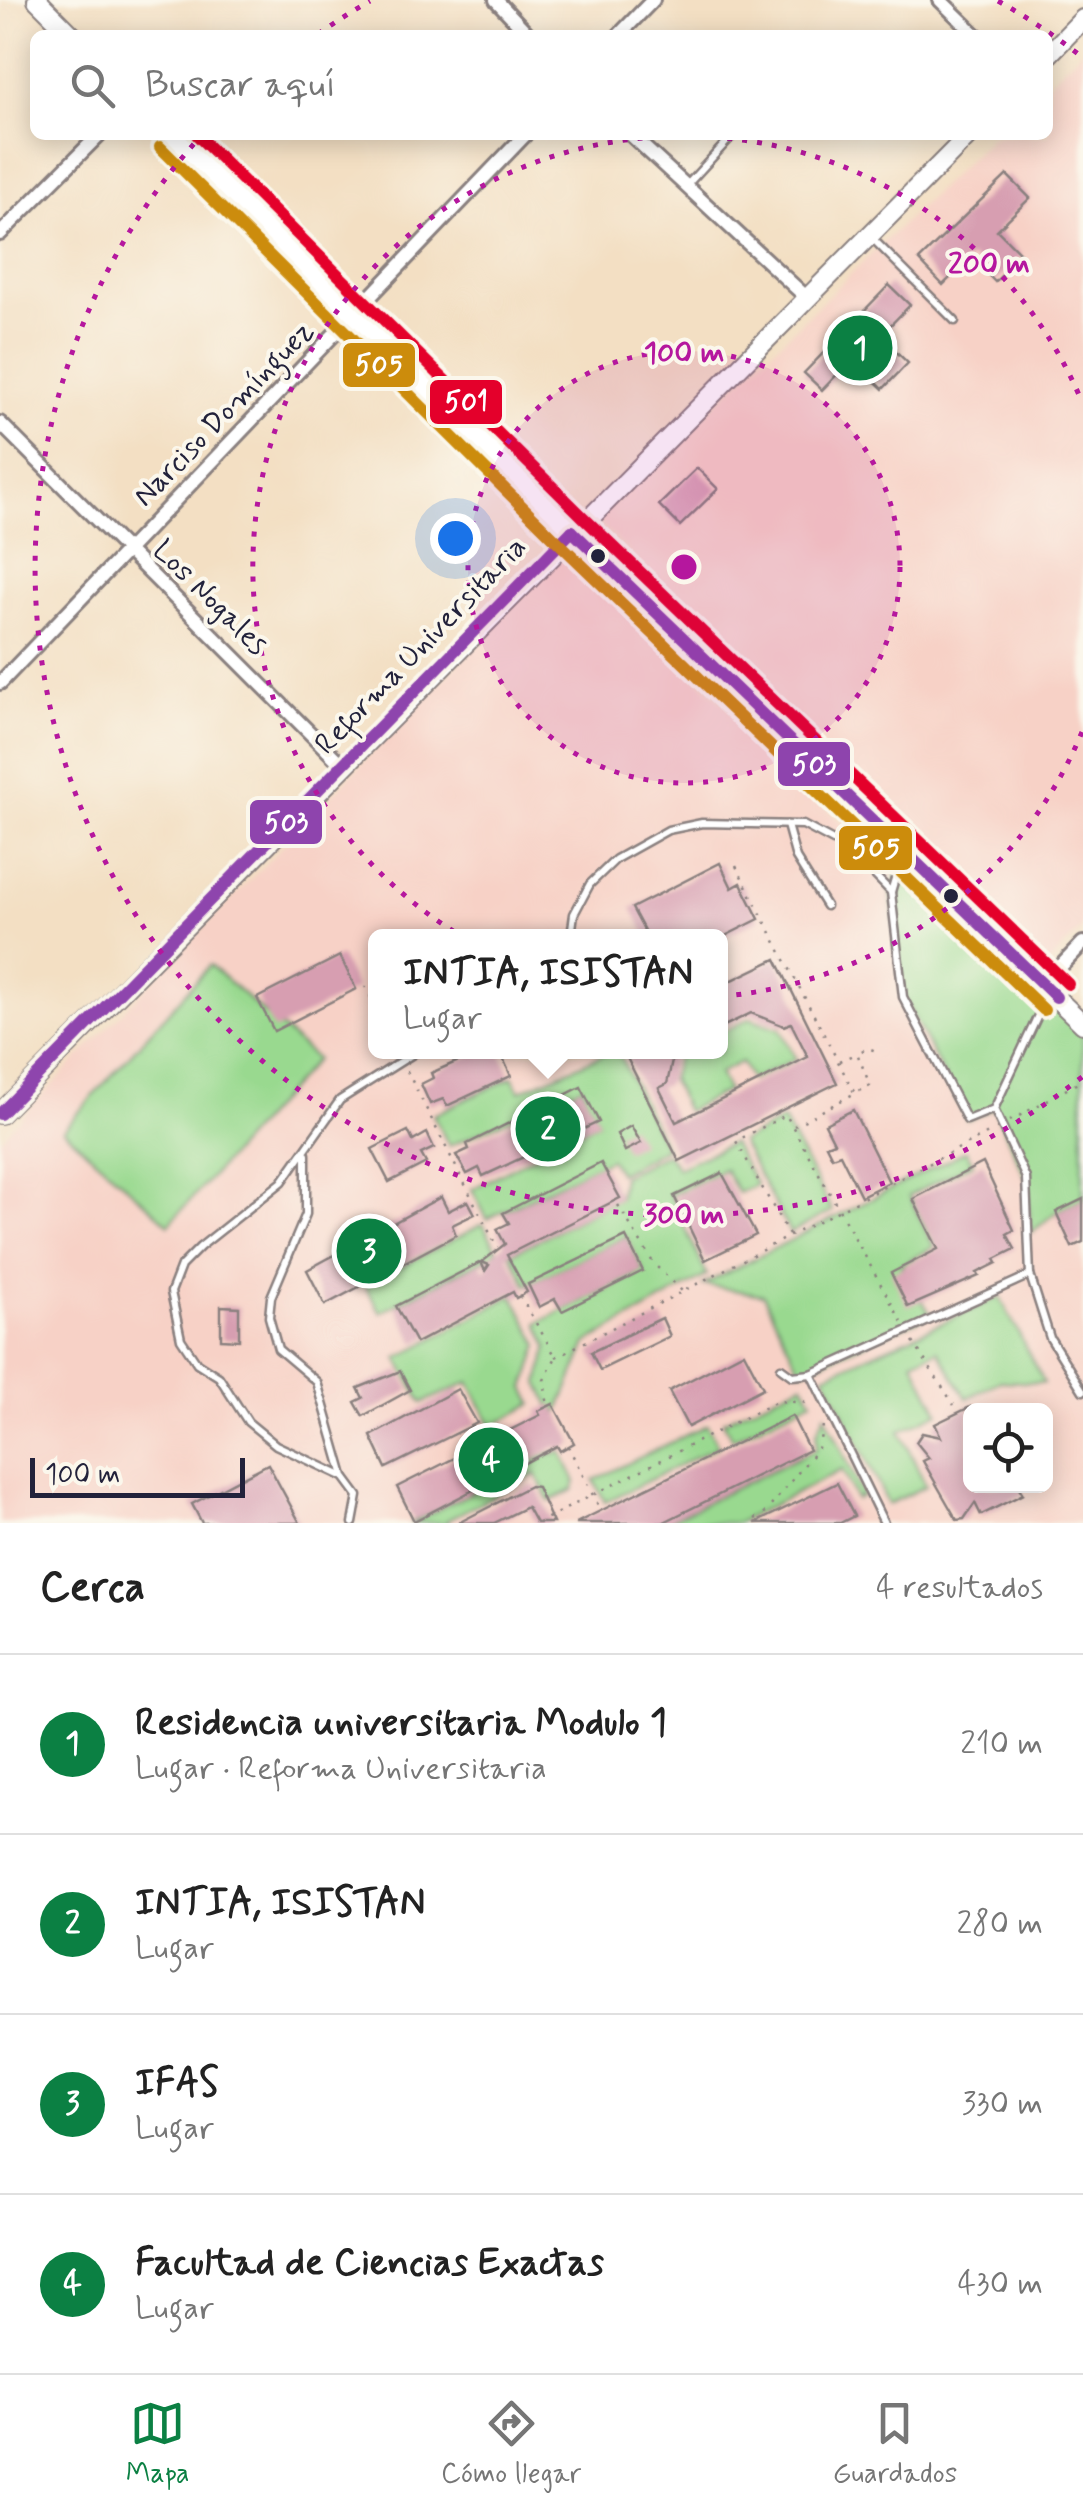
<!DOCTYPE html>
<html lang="es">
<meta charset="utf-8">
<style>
body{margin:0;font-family:Mynerve,sans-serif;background:#f6f6f6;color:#222}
.controls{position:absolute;right:30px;bottom:30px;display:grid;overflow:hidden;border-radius:15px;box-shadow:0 5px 25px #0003}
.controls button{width:90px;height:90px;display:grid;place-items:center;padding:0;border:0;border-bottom:2px solid #e0e0e0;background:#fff;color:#222;font:50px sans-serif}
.scale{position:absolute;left:30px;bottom:25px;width:215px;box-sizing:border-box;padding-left:10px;border:5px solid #22223b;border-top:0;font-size:28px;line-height:35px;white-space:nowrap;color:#22223b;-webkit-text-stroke:8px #fbf7ec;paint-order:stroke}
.you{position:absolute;left:455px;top:538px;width:35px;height:35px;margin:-25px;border:8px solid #fff;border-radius:50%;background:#1a73e8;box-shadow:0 0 0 15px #1a73e833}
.badge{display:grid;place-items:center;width:65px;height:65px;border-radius:50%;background:#0b8043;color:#fff;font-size:32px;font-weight:700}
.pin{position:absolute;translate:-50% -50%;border:5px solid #fff;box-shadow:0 2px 10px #0006}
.popup{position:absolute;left:368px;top:929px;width:360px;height:130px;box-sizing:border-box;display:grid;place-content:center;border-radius:15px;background:#fff;filter:drop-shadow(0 2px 8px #0005);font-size:32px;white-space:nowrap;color:#767676}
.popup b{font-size:38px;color:#222}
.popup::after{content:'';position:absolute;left:50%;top:100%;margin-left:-20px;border:20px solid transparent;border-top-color:#fff}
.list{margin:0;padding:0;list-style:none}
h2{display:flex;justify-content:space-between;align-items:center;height:130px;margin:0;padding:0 40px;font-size:42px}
h2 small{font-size:32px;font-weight:400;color:#767676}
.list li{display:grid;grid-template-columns:65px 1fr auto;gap:30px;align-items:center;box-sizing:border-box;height:180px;padding:0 40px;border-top:2px solid #e0e0e0}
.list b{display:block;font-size:38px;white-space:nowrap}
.list p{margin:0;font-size:32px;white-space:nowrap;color:#767676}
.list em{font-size:32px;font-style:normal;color:#767676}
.icon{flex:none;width:55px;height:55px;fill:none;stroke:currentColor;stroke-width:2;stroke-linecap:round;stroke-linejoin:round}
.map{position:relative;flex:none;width:1083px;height:1523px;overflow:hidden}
.search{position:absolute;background:#fff;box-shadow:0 5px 25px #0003;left:30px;right:30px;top:30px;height:110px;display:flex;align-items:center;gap:25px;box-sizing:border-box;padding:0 35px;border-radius:15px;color:#767676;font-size:38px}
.sheet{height:850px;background:#fff}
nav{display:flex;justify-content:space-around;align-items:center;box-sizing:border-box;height:140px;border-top:2px solid #e0e0e0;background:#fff;font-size:28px;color:#767676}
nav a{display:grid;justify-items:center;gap:5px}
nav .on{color:#0b8043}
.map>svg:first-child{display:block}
.built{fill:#f7d1c6;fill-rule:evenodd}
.green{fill:#99d98f;stroke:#5e7e65;stroke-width:2.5}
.building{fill:#d79eb1}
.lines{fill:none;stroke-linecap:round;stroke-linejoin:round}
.lane-casing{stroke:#8a807f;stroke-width:11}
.street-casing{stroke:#8a807f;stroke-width:18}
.secondary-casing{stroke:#8a807f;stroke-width:22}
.path{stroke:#8a807f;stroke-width:2.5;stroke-dasharray:2.5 8;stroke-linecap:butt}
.lane{stroke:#fff;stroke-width:6}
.street{stroke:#fff;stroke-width:12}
.secondary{stroke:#fff;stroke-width:18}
.bus-1-casing{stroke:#fbf7ec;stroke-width:20}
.bus-2-casing{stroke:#fbf7ec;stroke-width:20}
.bus-3-casing{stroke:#fbf7ec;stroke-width:20}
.bus-1{stroke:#8e44ad;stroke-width:12}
.bus-2{stroke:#cc8c0c;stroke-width:12}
.bus-3{stroke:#e4002b;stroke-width:12}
.ring{fill:none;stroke:#b5179e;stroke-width:5;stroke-dasharray:5 10}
.bus-dot{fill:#22223b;stroke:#fbf7ec;stroke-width:4}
.labels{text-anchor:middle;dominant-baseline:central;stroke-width:8;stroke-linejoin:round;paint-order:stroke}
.street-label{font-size:30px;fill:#22223b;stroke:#fbf7ec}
.centre{fill:#b5179e;stroke:#fbf7ec;stroke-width:5}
.ring-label{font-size:30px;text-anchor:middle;font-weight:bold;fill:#b5179e;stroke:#fbf7ec;stroke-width:8;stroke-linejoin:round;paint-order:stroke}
.line-badge{stroke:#fbf7ec;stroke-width:4}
.badge-label{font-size:28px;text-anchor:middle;font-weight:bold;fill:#fff}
</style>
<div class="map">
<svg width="1083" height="1523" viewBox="0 0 1083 1523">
<rect width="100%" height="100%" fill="#fbf7ec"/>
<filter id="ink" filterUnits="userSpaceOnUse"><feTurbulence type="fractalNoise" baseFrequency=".01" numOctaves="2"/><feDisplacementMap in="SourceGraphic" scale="20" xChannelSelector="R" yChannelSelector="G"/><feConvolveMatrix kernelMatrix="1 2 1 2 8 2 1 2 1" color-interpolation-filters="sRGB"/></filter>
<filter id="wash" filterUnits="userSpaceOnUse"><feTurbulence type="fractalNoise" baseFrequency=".0048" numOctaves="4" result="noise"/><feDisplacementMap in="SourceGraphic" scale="40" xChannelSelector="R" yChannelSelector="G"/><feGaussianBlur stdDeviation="2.25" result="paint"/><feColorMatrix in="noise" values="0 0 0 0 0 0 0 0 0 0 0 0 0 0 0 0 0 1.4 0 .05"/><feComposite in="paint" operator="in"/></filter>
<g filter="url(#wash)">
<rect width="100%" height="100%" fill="#f3dfc3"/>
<!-- built -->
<g class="built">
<polygon points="1083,49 1083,927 1045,968 597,520 994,135 1048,135 1048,83"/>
<path d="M 568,550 L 1083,1064 L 1083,1523 L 0,1523 L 0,1139 ZM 376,936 L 720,936 L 720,1052 L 376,1052 ZM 970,1410 L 1046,1410 L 1046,1486 L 970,1486 Z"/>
</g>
<!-- green -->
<g class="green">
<polygon points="903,849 1083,1024 1083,1199 1056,1212 1031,1233 1026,1178 994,1108 967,1120 903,997 891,892"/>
<polygon points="210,965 316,1059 169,1224 63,1130"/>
<polygon points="750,1018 780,1029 796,1059 751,1080 741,1062 719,1073 727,1091 686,1111 671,1080 678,1054 720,1052 721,1033"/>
<polygon points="609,1052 618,1052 665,1148 619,1173 610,1159 487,1219 472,1189 598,1122 581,1087 449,1146 433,1115 513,1077 520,1091"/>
<polygon points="783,1120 832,1211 790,1233 741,1142"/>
<polygon points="732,1143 756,1185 738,1193 724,1169 670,1195 707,1275 587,1343 556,1418 539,1383 548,1347 538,1323 643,1271 626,1237 527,1285 511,1254 619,1198 622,1176 667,1153 677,1168"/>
<polygon points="966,1151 973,1163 909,1196 934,1247 901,1265 931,1315 801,1371 763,1295 703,1285"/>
<polygon points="483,1224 497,1250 494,1254 381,1312 365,1286"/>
<polygon points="513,1295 539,1345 525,1388 533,1404 492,1426 469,1382 422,1403 398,1358"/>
<polygon points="1000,1297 1044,1383 1000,1381 967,1398 938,1350 913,1361 939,1412 900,1431 926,1486 888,1504 825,1375"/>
<polygon points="803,1383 812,1400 732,1439 723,1421"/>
<polygon points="825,1414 863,1495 856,1499 842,1470 737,1523 664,1523 816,1449 817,1432"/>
<polygon points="707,1425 718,1446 605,1502 594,1480"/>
<polygon points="562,1452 576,1482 573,1490 550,1501 536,1474 447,1520 448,1523 411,1523 549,1454"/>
</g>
<g id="blocks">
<!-- building -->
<g class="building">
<polygon points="1007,175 1030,198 997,230 1022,255 995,282 971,257 943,285 919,260"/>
<polygon points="889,285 910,305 880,336 908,363 883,389 852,359 822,390 804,373"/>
<polygon points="697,468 718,489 680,526 659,505"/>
<polygon points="720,863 732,888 741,883 759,919 725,936 647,936 632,908"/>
<polygon points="340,956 356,989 274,1031 257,998"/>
<polygon points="776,959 837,1083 679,1161 624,1052 674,1052 667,1084 659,1088 676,1122 808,1057 791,1023 784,1026 751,1013 720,1028 720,986"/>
<polygon points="479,1052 500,1052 511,1076 447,1106 443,1099 430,1104 421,1084 433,1078 431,1073"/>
<polygon points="581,1087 599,1122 483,1176 479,1168 467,1174 456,1155 469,1149 467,1144"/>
<polygon points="853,1110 889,1182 861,1196 840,1154 832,1157 826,1145 834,1142 825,1124"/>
<polygon points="631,1126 641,1143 625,1151 617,1134"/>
<polygon points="408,1131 413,1141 427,1133 434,1148 421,1154 426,1163 389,1182 372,1149"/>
<polygon points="601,1163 620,1198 507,1255 527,1292 516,1298 513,1292 416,1343 396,1306 481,1262 485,1271 489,1265 482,1262 505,1244 497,1229 509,1223 503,1213"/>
<polygon points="983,1163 1014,1230 1007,1234 1015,1249 995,1259 997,1263 977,1273 979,1276 908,1307 891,1273 938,1249 913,1199"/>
<polygon points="722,1173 756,1235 705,1260 674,1196"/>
<polygon points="441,1197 448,1211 468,1201 475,1214 452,1225 456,1235 325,1305 307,1270"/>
<polygon points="1083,1199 1083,1242 1072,1247 1056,1212"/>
<polygon points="626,1237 643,1271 562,1311 555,1299 539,1307 528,1284"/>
<polygon points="221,1306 239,1307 239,1340 221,1339"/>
<polygon points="662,1318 670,1336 600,1370 591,1352"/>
<polygon points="744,1352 763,1388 688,1427 669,1391"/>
<polygon points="400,1371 410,1390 363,1416 355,1402 363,1398 358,1388"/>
<polygon points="458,1389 477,1423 386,1468 371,1436"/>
<polygon points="553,1404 574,1443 560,1451 557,1446 414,1521 397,1487 540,1415 538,1411"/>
<polygon points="970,1407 970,1486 1018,1486 1023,1494 981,1515 975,1503 964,1519 957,1520 923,1461 929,1458 916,1442 922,1433 941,1437 935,1424"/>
<polygon points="792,1416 809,1450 662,1523 576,1523"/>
<polygon points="268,1464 300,1523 202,1523 192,1504"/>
<polygon points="837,1483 854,1516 840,1523 755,1523"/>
<polygon points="530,1486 537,1487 553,1523 536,1523 527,1507 494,1523 458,1523"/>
</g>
</g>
</g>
<g filter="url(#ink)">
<use href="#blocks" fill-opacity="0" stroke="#8a807f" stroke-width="2.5"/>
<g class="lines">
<!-- lane casing -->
<g class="lane-casing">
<g id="lane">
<polyline points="687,185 733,135"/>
<polyline points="871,237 955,321"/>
<polyline points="787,825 796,858 826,906"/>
<polyline points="891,892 902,855"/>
<polyline points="571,936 574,914 590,884 616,859 668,830 702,823 803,825 850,850 891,892 903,997 967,1120 994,1109"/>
<polyline points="306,1154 306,1214 271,1297 269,1317 278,1349 317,1382 344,1476"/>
<polyline points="1030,1275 1050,1338 1083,1391"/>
<polyline points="781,1368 792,1376 811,1374 1030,1275 1026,1178 994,1109 1049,992"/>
<polyline points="811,1374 884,1523"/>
<polyline points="353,1523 358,1496 344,1477 276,1445 248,1422 219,1377 197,1363 181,1339 171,1292 181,1266 200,1247 282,1182 340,1100 416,1052"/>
</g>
</g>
<!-- street casing -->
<g class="street-casing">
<g id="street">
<polyline points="496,0 529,35"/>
<polyline points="940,0 976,35"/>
<polyline points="619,35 653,0"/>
<polyline points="631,135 806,297"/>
<polyline points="0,234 99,135"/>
<polyline points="0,423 343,766"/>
<polyline points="0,683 525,135"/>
<polyline points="1043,985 1083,943"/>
</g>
</g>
<!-- secondary casing -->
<g class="secondary-casing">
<g id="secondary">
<polyline points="37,0 72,35"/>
<polyline points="1048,55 1083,19"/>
<polyline points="172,135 572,531 1083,1024"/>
<polyline points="0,1114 969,135"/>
</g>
</g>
<!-- path -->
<g class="path">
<polyline points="736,866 854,1092"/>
<polyline points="365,986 376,1007"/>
<polyline points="839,1061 855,1054"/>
<polyline points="407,1071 498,1249"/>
<polyline points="1010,1121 1083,1080"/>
<polyline points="794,1126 870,1085 857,1053 868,1048 879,1052"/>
<polyline points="618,1205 654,1264 682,1291"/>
<polyline points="789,1235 736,1141 786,1115 902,1322"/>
<polyline points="520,1296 556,1357 544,1380 548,1407"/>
<polyline points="913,1342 954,1405"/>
<polyline points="556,1357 994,1130"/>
<polyline points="568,1446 601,1511"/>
<polyline points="755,1519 766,1512 818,1448 823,1426"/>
<polyline points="538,1523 777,1401 813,1403"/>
</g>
<!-- lane -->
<use href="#lane" class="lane"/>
<!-- street -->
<use href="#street" class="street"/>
<!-- secondary -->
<use href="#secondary" class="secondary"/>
<!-- bus-1 casing -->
<g class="bus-1-casing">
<g id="bus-1">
<polyline points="572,531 1056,997"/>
<polyline points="0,1114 572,531"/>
</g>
</g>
<!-- bus-2 casing -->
<g class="bus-2-casing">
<polyline id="bus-2" points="160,147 560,544 1044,1010"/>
</g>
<!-- bus-3 casing -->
<g class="bus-3-casing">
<polyline id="bus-3" points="197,135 584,518 1068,984"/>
</g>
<!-- bus-1 -->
<use href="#bus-1" class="bus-1"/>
<!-- bus-2 -->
<use href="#bus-2" class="bus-2"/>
<!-- bus-3 -->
<use href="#bus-3" class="bus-3"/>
</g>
</g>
<!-- distance rings -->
<circle cx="684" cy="567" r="216" fill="#b5179e" fill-opacity=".12"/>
<g class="ring">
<circle cx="684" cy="567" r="216"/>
<path d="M1082 732A431 431 0 1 1 1082 402"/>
<path d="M1082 1077A647 647 0 0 1 199 138M318 34A647 647 0 0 1 370 1M998 1A647 647 0 0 1 1082 57"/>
</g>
<!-- markers -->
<g class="bus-dot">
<circle cx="598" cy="556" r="9"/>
<circle cx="951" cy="896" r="9"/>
</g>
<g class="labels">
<!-- street labels -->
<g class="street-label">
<text transform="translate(224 414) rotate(-46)">Narciso Domínguez</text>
<text transform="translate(210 598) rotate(45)">Los Nogales</text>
<text transform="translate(421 646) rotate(-46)">Reforma Universitaria</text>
</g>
</g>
<circle cx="684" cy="567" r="15" class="centre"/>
<g class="ring-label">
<text x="989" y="273">200 m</text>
<text x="684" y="362">100 m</text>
<text x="684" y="1224">300 m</text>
</g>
<g class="line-badge">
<rect x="341" y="341" width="76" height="48" rx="10" fill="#cc8c0c"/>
<rect x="428" y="378" width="76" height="48" rx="10" fill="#e4002b"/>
<rect x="776" y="740" width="76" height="48" rx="10" fill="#8e44ad"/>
<rect x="248" y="798" width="76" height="48" rx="10" fill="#8e44ad"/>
<rect x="837" y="824" width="77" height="48" rx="10" fill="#cc8c0c"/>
</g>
<g class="badge-label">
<text x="379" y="374">505</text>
<text x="466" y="411">501</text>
<text x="814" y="774">503</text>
<text x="286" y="832">503</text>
<text x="876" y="857">505</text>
</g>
</svg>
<div class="controls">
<button><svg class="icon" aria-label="locate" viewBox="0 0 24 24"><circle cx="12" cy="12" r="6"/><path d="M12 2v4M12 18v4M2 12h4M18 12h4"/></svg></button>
</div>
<div class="scale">100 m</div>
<div class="you"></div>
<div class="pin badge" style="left:860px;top:348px">1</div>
<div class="pin badge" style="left:548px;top:1129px">2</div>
<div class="popup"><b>INTIA, ISISTAN</b>Lugar</div>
<div class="pin badge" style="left:369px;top:1251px">3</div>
<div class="pin badge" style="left:491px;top:1460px">4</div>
<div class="search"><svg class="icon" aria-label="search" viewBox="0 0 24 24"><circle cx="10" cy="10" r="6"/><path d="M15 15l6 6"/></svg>Buscar aquí</div>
</div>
<section class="sheet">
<h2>Cerca<small>4 resultados</small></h2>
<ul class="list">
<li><span class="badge">1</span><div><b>Residencia universitaria Modulo 1</b><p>Lugar · Reforma Universitaria</p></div><em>210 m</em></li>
<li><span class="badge">2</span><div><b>INTIA, ISISTAN</b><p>Lugar</p></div><em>280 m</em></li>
<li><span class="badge">3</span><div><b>IFAS</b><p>Lugar</p></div><em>330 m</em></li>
<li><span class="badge">4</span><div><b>Facultad de Ciencias Exactas</b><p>Lugar</p></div><em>430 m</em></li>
</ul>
</section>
<nav>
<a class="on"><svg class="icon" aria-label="map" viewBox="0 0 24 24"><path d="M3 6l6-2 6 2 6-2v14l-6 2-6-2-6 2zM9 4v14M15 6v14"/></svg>Mapa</a>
<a><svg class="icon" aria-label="directions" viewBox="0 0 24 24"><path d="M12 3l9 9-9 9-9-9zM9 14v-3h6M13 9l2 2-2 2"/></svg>Cómo llegar</a>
<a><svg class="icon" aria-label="saved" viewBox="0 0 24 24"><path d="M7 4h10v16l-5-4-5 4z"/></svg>Guardados</a>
</nav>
